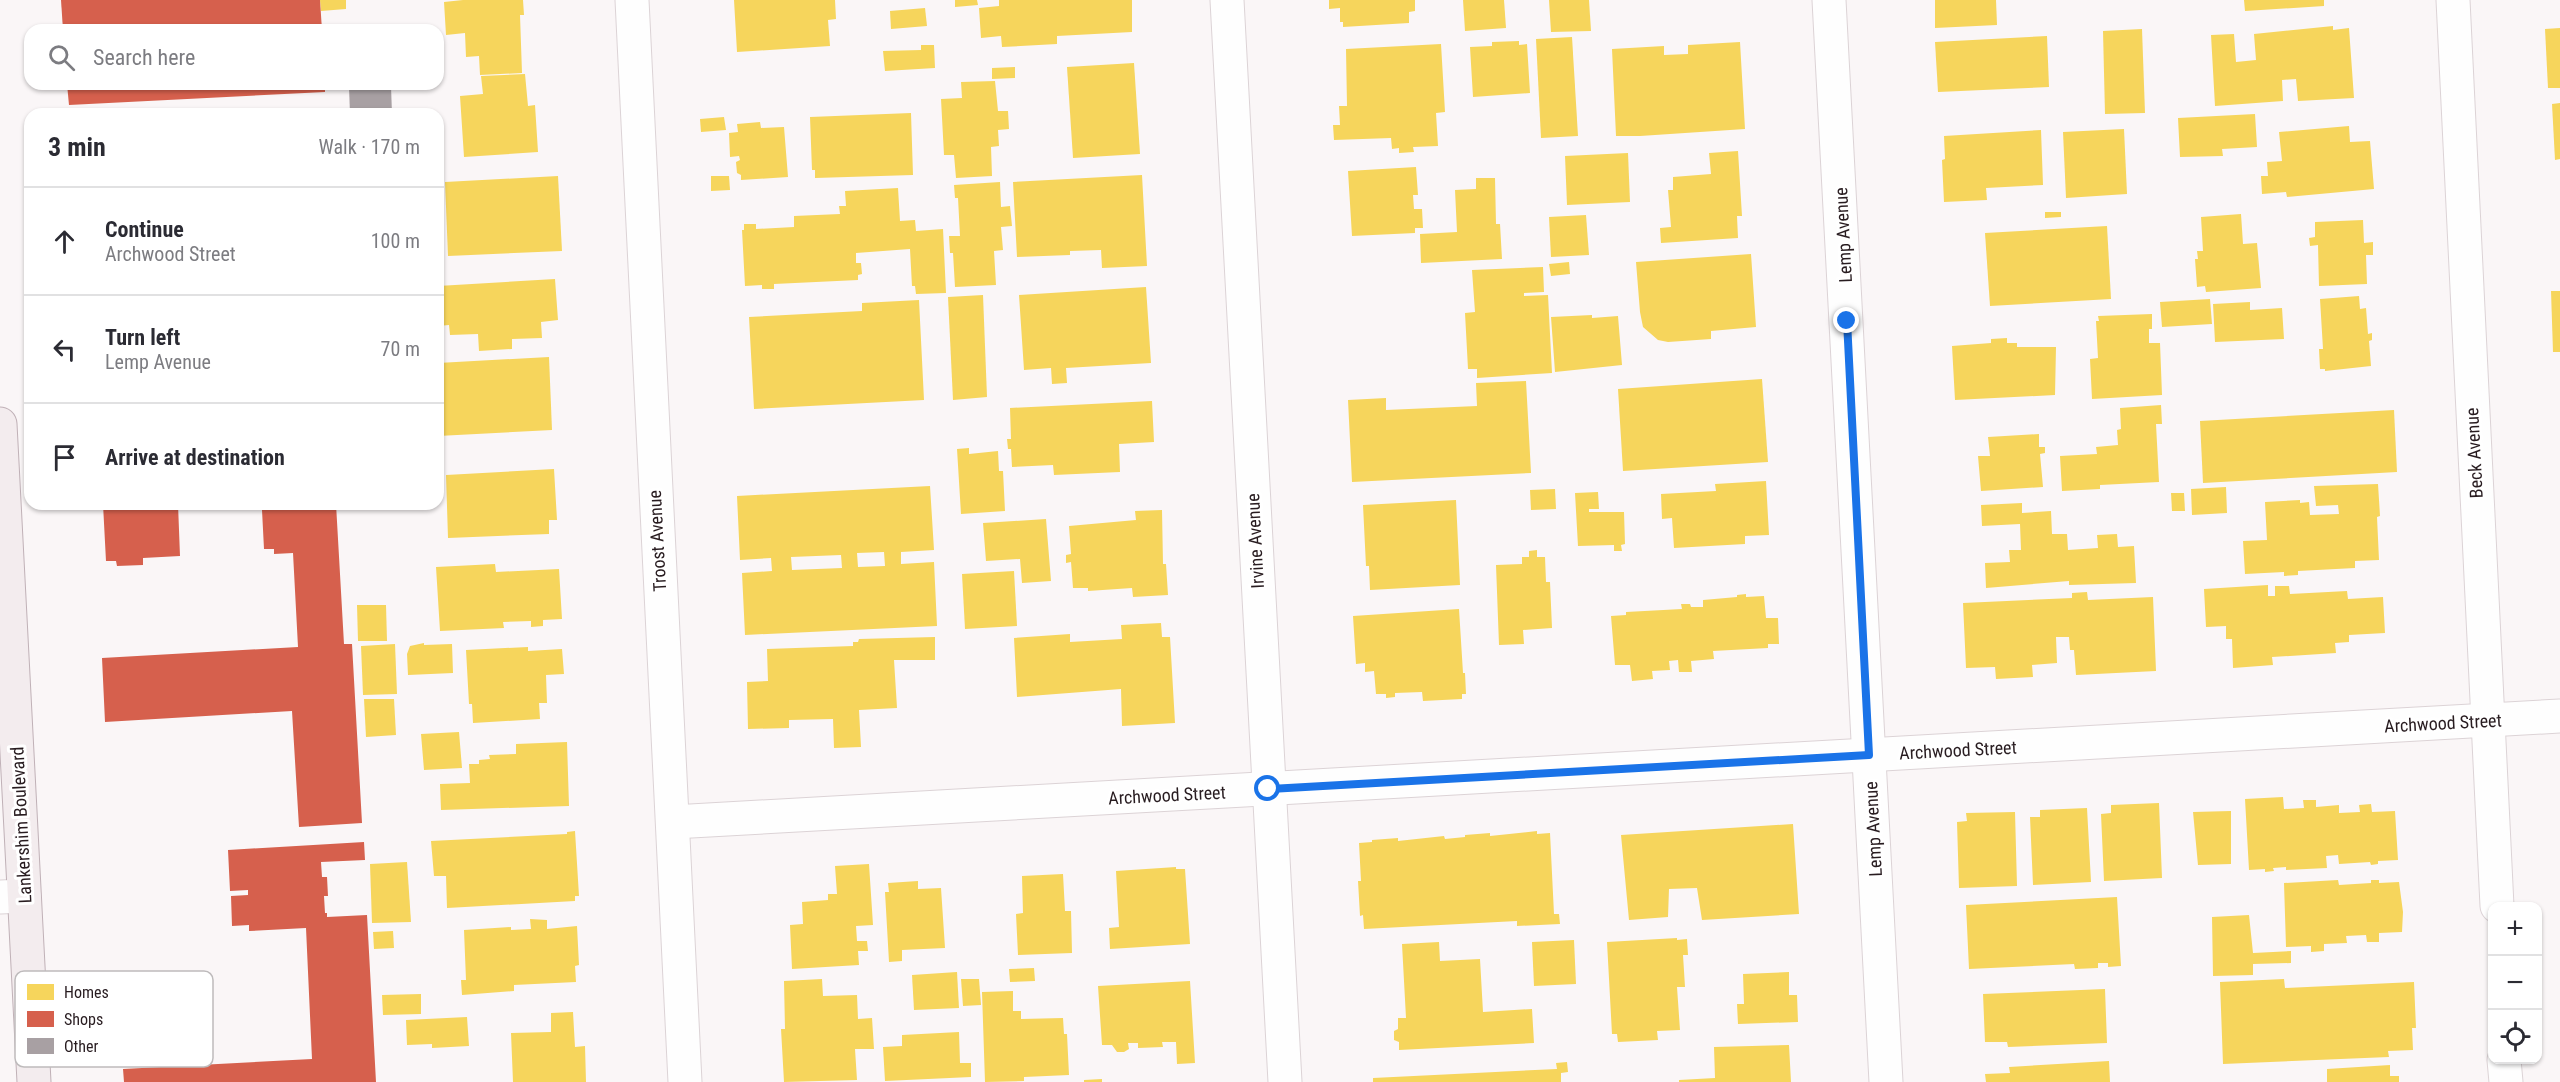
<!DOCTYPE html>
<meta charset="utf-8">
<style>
body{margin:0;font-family:"Roboto Condensed",sans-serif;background:#f7f7f7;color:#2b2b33}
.controls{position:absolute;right:18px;bottom:18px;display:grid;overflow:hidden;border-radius:12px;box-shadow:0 2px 4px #0004}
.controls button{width:54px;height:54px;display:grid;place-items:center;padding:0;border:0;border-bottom:2px solid #e1e1e2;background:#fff;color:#2b2b33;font:30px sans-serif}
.stop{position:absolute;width:18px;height:18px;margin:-14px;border:4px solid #1a73e8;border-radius:50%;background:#fff}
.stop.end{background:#1a73e8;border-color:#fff;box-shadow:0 2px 6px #0008}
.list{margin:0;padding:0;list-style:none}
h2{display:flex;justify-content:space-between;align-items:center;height:78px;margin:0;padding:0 24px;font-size:26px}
h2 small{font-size:20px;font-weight:400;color:#7c7c81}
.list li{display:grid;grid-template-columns:39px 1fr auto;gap:18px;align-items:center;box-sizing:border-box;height:108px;padding:0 24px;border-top:2px solid #e1e1e2}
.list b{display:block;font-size:22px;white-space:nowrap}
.list p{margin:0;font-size:20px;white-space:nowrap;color:#7c7c81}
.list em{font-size:20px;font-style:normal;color:#7c7c81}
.icon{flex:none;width:33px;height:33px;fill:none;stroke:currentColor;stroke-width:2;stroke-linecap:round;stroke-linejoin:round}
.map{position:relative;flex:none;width:2560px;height:1082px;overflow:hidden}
.search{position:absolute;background:#fff;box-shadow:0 2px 4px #0004;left:24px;top:24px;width:420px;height:66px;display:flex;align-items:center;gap:15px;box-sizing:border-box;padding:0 21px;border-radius:18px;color:#7c7c81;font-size:22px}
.panel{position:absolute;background:#fff;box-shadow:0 2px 4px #0004;left:24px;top:108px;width:420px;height:402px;border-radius:18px}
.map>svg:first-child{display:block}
.homes{fill:#f6d55c;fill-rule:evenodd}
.shops{fill:#d6604d}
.building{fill:#a8a0a3}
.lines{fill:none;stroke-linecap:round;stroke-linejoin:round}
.minor-casing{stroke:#dcd3d6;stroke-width:35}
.primary-casing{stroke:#c0b1b7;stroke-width:35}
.minor{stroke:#fefefe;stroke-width:33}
.primary{stroke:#f3ecee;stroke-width:33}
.route{stroke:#1a73e8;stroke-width:8}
.labels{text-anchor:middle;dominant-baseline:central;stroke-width:6;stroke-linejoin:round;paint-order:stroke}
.street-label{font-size:18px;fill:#281c20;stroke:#fff}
.key{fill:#fff;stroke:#bebbbc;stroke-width:1.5}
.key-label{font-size:16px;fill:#281c20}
</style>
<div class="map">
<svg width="2560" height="1082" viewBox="0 0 2560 1082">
<rect width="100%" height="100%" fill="#faf6f7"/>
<!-- homes -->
<g class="homes">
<polygon points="320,0 346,0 346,9 321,11"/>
<polygon points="463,0 523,0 524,15 520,15 522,73 480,75 479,56 466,57 465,33 446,35 444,2"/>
<polygon points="734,0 835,0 836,19 828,20 830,46 737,52"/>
<polygon points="955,0 977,0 978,5 955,7"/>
<polygon points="999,0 1132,0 1132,32 1057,36 1057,44 1002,47 1001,36 981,38 979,8 999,6"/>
<polygon points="1329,0 1415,0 1415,11 1409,12 1409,23 1343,27 1343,22 1340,22 1340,8 1329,9"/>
<polygon points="1463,0 1504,0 1506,28 1465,31"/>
<polygon points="1549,0 1589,0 1591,31 1551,32"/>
<polygon points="1935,0 1996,0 1997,25 1935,28"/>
<polygon points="2244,0 2324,0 2324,6 2245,11"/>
<polygon points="925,8 927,26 891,29 890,11"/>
<polygon points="2333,26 2333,30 2349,28 2354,98 2298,101 2296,79 2282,80 2283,101 2215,106 2211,35 2234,34 2236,62 2256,60 2254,34"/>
<polygon points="2560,28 2560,88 2548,88 2545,29"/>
<polygon points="2142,29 2145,113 2105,114 2103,31"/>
<polygon points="2047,36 2049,87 1938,92 1935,42"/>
<polygon points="1572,37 1578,136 1541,138 1536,39"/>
<polygon points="1519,41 1519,45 1527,44 1530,93 1473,97 1470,47 1492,46 1492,42"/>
<polygon points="1740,42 1745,129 1640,136 1616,136 1612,49 1664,46 1664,55 1688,54 1688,45"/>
<polygon points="1441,44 1445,112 1436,113 1438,146 1413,147 1414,152 1399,153 1399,148 1392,149 1391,138 1334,140 1333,125 1340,125 1339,106 1347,106 1346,49"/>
<polygon points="921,45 934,45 935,68 885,71 883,51 921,50"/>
<polygon points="1134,63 1140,154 1073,158 1067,67"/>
<polygon points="1015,67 1015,78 992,79 992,68"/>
<polygon points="525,74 528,106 535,105 538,152 464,157 460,96 483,94 481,76"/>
<polygon points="995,81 998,111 1008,111 1009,129 998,130 999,146 991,147 992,176 956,178 954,155 944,155 941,99 962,98 961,82"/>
<polygon points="2560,103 2560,159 2555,160 2552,104"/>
<polygon points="911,113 913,175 815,178 815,170 812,170 810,117"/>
<polygon points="2255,114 2257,147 2222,149 2223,156 2180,157 2178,118"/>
<polygon points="724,117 726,130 701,132 700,119"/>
<polygon points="760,122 761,128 784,127 788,177 741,180 741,175 737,173 736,162 740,160 739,156 730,157 729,133 738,132 737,124"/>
<polygon points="2349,126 2350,142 2370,141 2374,189 2287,197 2286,192 2262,194 2261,176 2268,176 2267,162 2282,161 2279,132"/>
<polygon points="2124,129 2127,194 2066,198 2063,132"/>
<polygon points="2041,130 2043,185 1986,188 1987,200 1944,202 1942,160 1945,159 1944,136"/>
<polygon points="1738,151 1742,216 1737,216 1738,238 1661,243 1660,228 1671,227 1668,190 1673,190 1673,177 1711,174 1709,153"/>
<polygon points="1628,153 1630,202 1567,205 1565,156"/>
<polygon points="1416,167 1418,195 1413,195 1414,209 1422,209 1423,228 1415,228 1415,233 1352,236 1348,171"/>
<polygon points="1142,175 1147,266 1102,268 1101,250 1070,251 1070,255 1017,257 1013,182"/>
<polygon points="558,176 562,251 448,256 445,182"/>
<polygon points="711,176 729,176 730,190 711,191"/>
<polygon points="1476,178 1495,178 1496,224 1500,224 1502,259 1421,263 1420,234 1457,232 1455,190 1476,189"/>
<polygon points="1000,182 1001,207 1010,206 1012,226 1001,227 1003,250 994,251 996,285 955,287 953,253 950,253 949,236 960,236 958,198 955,198 954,185"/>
<polygon points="898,188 900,221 915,220 916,231 943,229 946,293 916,294 915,286 912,286 910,249 856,253 856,263 861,263 862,274 858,275 858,280 774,284 774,289 762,289 762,285 745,286 742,230 744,230 744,224 756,224 756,229 794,227 794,216 840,214 839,206 846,206 845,191"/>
<polygon points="2045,212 2061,212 2061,217 2045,218"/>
<polygon points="2241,214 2243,244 2257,243 2261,288 2206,292 2205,286 2197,287 2195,259 2198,259 2197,251 2203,251 2201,217"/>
<polygon points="1586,215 1589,255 1551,257 1549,217"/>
<polygon points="2363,220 2364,243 2373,242 2373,255 2366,255 2367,284 2319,286 2318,245 2310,246 2309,238 2315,237 2315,222"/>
<polygon points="2107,226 2111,299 1990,306 1985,233"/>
<polygon points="1751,254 1756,327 1711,331 1711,339 1668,342 1658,340 1643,327 1640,312 1636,262"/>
<polygon points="1569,262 1570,274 1551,276 1549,264"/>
<polygon points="1543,267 1544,292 1524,293 1524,296 1548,295 1552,373 1477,378 1477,369 1468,369 1465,313 1475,312 1472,270"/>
<polygon points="555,279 558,320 541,322 542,338 512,339 512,349 479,351 478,334 450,335 449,325 438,326 438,286"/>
<polygon points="1146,287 1151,363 1066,368 1067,383 1052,384 1051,368 1024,370 1019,295"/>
<polygon points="2551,291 2560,291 2560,352 2553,352"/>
<polygon points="983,295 987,397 953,400 948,297"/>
<polygon points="2359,296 2360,309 2366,308 2368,334 2372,333 2372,340 2369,341 2371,366 2325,371 2325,369 2320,369 2319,349 2323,349 2320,299"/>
<polygon points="2210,299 2212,324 2162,327 2160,302"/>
<polygon points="919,300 924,400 754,409 749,317 862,311 862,303"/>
<polygon points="2250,302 2250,310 2282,308 2284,339 2215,342 2213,304"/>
<polygon points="2152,314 2152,329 2149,329 2149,343 2160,343 2162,395 2092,399 2090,359 2098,358 2096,321 2099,321 2098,316"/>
<polygon points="1592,315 1592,318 1618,316 1622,365 1555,372 1551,317"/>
<polygon points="2007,338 2007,343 2017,343 2017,347 2056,347 2055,395 1955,400 1952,346 1991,343 1991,339"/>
<polygon points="549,357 552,430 438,436 438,363"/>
<polygon points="1762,379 1768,462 1623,471 1618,389"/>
<polygon points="1526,381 1531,473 1352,482 1348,400 1386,398 1386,410 1477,406 1476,383"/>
<polygon points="1152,401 1154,442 1119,444 1120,472 1054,475 1053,465 1012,467 1011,449 1008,449 1007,439 1011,439 1010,408"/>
<polygon points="2161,405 2162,424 2156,424 2159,482 2100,485 2100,489 2062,491 2060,456 2097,454 2096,447 2118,445 2117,430 2121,429 2120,408"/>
<polygon points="2394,410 2397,472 2203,483 2200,421"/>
<polygon points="2039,434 2039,447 2045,447 2045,453 2040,454 2043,487 1981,491 1978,456 1990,456 1988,437"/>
<polygon points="969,448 969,454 998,451 999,471 1003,471 1005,511 961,514 957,449"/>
<polygon points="554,469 557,520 549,520 549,534 448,538 446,475"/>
<polygon points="1766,481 1769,535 1745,536 1745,544 1674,548 1672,518 1662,519 1661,494 1716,491 1715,484"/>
<polygon points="2378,484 2380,516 2377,517 2379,560 2355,561 2355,568 2298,571 2298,575 2284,576 2284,572 2245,574 2243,541 2267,540 2265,502 2300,500 2300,503 2309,502 2310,515 2339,514 2338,505 2316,506 2314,486"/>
<path d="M 930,486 L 934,550 L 901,552 L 901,564 L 934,562 L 937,626 L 745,635 L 742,573 L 772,571 L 771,558 L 740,560 L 737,496 ZM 884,552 L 885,566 L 858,567 L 857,553 ZM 841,555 L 842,568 L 792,570 L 791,557 Z"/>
<polygon points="2226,487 2227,513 2192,515 2191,489"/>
<polygon points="1555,489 1556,509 1531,510 1530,490"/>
<polygon points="1598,492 1599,509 1589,509 1589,512 1624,512 1625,544 1621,545 1622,551 1614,551 1614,545 1578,546 1575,493"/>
<polygon points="2171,493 2184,493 2185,511 2172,511"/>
<polygon points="1456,500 1460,585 1370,590 1369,566 1366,566 1363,505"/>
<polygon points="2022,503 2022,513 2051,511 2052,534 2067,534 2068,550 2098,548 2097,535 2117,534 2118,547 2134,546 2136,583 2069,585 2069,581 1986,588 1985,563 2010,562 2009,550 2021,550 2020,524 1982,526 1981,505"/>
<polygon points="1162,510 1163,564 1166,564 1168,595 1133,597 1132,588 1088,591 1088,588 1073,588 1071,562 1066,563 1066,555 1071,554 1069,526 1136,520 1135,511"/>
<polygon points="1046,519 1051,581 1022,583 1020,559 986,561 983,523"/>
<polygon points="1537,550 1537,557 1545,557 1546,582 1550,582 1552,628 1523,630 1524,644 1499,645 1496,565 1522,564 1522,557 1529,557 1529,551"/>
<polygon points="495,564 496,572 559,569 562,619 543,620 543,626 531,627 531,621 503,622 504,628 440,631 436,567"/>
<polygon points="1014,571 1017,626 965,629 962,574"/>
<polygon points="2268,585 2268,596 2275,596 2275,586 2289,586 2290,594 2347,591 2348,599 2383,597 2385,633 2349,635 2349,642 2335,643 2336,653 2272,657 2273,665 2233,668 2232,639 2226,639 2226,626 2206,627 2204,589"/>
<polygon points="2087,592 2088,600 2153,597 2156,671 2076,675 2074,650 2070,650 2069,637 2056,637 2057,663 2032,665 2033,677 1996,679 1995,667 1966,668 1963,603 2072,598 2072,593"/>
<polygon points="1746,594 1746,597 1764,596 1766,618 1778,618 1779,644 1768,644 1768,648 1713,651 1714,659 1691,661 1692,672 1679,672 1678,660 1669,661 1670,670 1652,671 1653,679 1632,681 1630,665 1615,665 1611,616 1626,615 1626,612 1682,609 1681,604 1690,604 1691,607 1703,607 1703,600 1737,597 1737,595"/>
<polygon points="357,605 386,605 387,641 358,641"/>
<polygon points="1459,609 1463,673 1465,673 1466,694 1462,694 1462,699 1423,701 1422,692 1395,693 1395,697 1386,698 1386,694 1376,694 1374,671 1365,672 1365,663 1356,664 1353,616"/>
<polygon points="1161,623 1162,637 1170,637 1175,723 1122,726 1121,689 1017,697 1014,638 1070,634 1070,642 1122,639 1121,625"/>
<polygon points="935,637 935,660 894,660 897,708 859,710 861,747 834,748 833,719 789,720 789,728 748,729 747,682 768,681 767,649 853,646 853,642 858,642 859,639"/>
<polygon points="424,643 424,645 452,644 453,673 408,675 407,654 410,646"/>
<polygon points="395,644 397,694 363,695 361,646"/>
<polygon points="528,647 528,651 562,649 564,674 546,675 547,703 539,703 540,719 473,723 472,704 469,704 466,650"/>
<polygon points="364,699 394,699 396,735 366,737"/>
<polygon points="459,732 462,768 424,770 421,734"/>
<polygon points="567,742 569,806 441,810 440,784 470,783 469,764 479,764 479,760 490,759 489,755 516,754 516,744"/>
<polygon points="2283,797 2284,809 2304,808 2303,800 2316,800 2316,807 2339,805 2339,813 2360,812 2359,805 2371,804 2372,812 2395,811 2398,860 2378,861 2378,864 2371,865 2370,862 2339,864 2338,855 2326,856 2327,868 2286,870 2286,867 2273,868 2274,871 2265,872 2265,869 2249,870 2245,799"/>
<polygon points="2159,803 2162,878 2104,881 2101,814 2111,813 2111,805"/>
<polygon points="2087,808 2091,882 2033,885 2030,817 2040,817 2040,810"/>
<polygon points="2231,811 2231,864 2198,865 2193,812"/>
<polygon points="2015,812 2017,886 1959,888 1957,822 1967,821 1966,813"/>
<polygon points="1793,824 1799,914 1702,920 1697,888 1669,889 1668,917 1629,920 1621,835"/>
<polygon points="575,831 579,896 575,896 575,901 447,908 446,876 434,876 431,841 567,834 567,832"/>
<polygon points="1537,831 1537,834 1550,833 1554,914 1559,914 1560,924 1517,926 1517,921 1364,929 1363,915 1360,916 1358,881 1361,881 1359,843 1372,842 1372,840 1398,838 1398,841 1444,836 1445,839 1465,837 1465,835 1490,833 1490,836"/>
<polygon points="407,862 411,922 372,923 370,864"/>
<polygon points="869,864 873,925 856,926 857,941 867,941 868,951 858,951 859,965 792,969 790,925 803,924 802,902 828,900 828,894 837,894 835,866"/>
<polygon points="1176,867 1176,869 1185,869 1190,944 1110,949 1109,928 1119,927 1116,871"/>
<polygon points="1063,874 1065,911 1071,911 1072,953 1018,955 1016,914 1023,913 1022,876"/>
<polygon points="2338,880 2339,885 2371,883 2371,880 2379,880 2379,883 2399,882 2403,912 2402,932 2379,933 2379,942 2367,942 2366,935 2346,936 2347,943 2324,944 2324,951 2311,952 2311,946 2286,947 2284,883"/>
<polygon points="918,881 918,889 941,888 945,948 902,950 902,961 889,962 885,892 889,892 888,883"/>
<polygon points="2117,897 2121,966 2108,967 2108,963 2098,963 2098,968 2075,969 2074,964 1969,969 1966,905"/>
<polygon points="2249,915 2253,953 2291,951 2291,963 2253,964 2253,975 2213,976 2212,917"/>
<polygon points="530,919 547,920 547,929 577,926 579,965 575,966 576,982 514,985 514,991 462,995 461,980 466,980 464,930 511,927 511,930 531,929"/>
<polygon points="393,931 394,948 374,949 373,932"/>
<polygon points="1677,938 1677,940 1687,939 1688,955 1683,955 1685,987 1677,987 1680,1030 1657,1031 1658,1040 1618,1042 1617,1034 1612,1034 1607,942"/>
<polygon points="1574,940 1576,984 1534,986 1532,942"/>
<polygon points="1439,942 1440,961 1480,959 1483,1012 1532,1009 1534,1043 1399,1050 1399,1042 1394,1040 1394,1031 1398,1029 1398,1018 1406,1018 1402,944"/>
<polygon points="1034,968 1035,981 1010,982 1009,969"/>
<polygon points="957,972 959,1008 914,1010 912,975"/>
<polygon points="1789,972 1789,995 1797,995 1798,1022 1738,1024 1737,1004 1744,1004 1743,974"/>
<polygon points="822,979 823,996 857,995 858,1019 872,1018 874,1049 855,1049 857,1080 784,1082 781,1029 785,1029 784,981"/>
<polygon points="961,979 979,979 981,1005 963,1006"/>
<polygon points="2284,979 2285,988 2414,982 2416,1028 2412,1028 2413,1050 2388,1051 2389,1057 2223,1064 2220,982"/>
<polygon points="1190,981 1195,1063 1177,1064 1176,1042 1162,1042 1163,1047 1138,1048 1138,1043 1128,1043 1129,1049 1124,1052 1117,1052 1112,1045 1102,1045 1098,986"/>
<polygon points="2105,989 2107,1043 2008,1047 2007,1042 1985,1042 1983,994"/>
<polygon points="1013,991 1013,1011 1021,1011 1021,1019 1063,1018 1064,1034 1067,1034 1069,1075 1024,1077 1024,1081 985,1082 982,992"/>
<polygon points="421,994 421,1014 383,1015 382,995"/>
<polygon points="573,1012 575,1047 585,1046 586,1082 513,1082 511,1033 551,1032 551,1013"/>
<polygon points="467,1017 469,1046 432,1048 432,1044 407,1045 406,1020"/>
<polygon points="959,1032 960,1063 971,1063 971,1077 885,1081 883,1047 902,1046 902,1035"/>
<polygon points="1789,1045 1791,1082 1679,1082 1679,1080 1715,1078 1714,1047"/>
<polygon points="2109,1061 2110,1082 1986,1082 1985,1074 2010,1073 2009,1067"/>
<polygon points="1567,1062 1568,1072 1561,1073 1561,1082 1373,1082 1373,1078 1557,1069 1556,1063"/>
<polygon points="2390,1065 2390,1076 2399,1076 2399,1082 2327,1082 2327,1069"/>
<polygon points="1102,1079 1102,1082 1084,1082 1084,1080"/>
</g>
<!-- shops -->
<g class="shops">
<polygon points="61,0 320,0 322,30 63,30"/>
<polygon points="67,84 325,84 325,92 69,105"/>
<polygon points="103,504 178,504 180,556 143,558 143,565 117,566 116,561 106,561"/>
<polygon points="271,504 336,504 344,644 352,644 362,823 299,827 292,711 105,722 102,658 298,647 293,553 274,554 274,549 264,549 262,510 272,510"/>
<polygon points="364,842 365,860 321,862 322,877 327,877 328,896 324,896 325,913 327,913 327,917 367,915 376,1082 124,1082 123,1069 312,1059 306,928 249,931 249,925 232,926 231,896 248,895 248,890 230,891 228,850"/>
</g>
<!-- building -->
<polygon class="building" points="391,86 392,114 350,114 349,87"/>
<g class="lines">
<!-- minor casing -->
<g class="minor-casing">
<g id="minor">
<polyline points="632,0 685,1082"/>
<polyline points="1227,0 1285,1082"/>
<polyline points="1829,0 1886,1082"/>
<polyline points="2453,0 2497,906"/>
<polyline points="673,822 2560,716"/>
<polyline points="0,897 24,896"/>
<polyline points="2504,1060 2506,1082"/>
</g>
</g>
<!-- primary casing -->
<g class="primary-casing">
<polyline id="primary" points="0,424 34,1082"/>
</g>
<!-- minor -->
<use href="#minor" class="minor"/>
<!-- primary -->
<use href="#primary" class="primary"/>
</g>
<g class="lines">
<!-- route -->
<polyline class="route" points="1268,789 1869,755 1847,321"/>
</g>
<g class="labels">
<!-- street labels -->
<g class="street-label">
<text transform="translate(1843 235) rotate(-93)">Lemp Avenue</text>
<text transform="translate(2474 453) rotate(-93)">Beck Avenue</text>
<text transform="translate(657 541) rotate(-93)">Troost Avenue</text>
<text transform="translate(1255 541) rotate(-93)">Irvine Avenue</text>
<text transform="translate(2443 723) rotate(-3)">Archwood Street</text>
<text transform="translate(1958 750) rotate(-3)">Archwood Street</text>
<text transform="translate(1167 795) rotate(-3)">Archwood Street</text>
<text transform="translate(21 825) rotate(-93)">Lankershim Boulevard</text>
<text transform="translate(1873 829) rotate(-93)">Lemp Avenue</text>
</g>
</g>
<!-- legend -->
<rect x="15" y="971" width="198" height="96" rx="9" class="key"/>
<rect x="27" y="984" width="27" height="16" fill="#f6d55c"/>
<rect x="27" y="1011" width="27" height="16" fill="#d6604d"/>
<rect x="27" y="1038" width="27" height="16" fill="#a8a0a3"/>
<g class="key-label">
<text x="64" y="998">Homes</text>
<text x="64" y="1025">Shops</text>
<text x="64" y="1052">Other</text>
</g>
</svg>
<div class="controls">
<button>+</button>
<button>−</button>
<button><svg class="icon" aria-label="locate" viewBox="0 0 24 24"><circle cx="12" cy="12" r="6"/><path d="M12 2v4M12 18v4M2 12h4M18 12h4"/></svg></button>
</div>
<div class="stop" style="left:1268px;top:789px"></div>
<div class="stop end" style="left:1847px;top:321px"></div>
<div class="search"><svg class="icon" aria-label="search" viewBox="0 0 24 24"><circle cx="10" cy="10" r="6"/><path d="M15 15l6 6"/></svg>Search here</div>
<section class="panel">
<h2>3 min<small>Walk · 170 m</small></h2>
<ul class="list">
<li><svg class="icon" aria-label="ahead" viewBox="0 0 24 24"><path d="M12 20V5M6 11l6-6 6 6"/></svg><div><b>Continue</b><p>Archwood Street</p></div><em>100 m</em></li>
<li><svg class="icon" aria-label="left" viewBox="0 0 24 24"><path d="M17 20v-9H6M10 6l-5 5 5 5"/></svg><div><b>Turn left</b><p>Lemp Avenue</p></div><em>70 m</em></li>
<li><svg class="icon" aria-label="arrive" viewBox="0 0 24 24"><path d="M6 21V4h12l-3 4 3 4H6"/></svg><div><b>Arrive at destination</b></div></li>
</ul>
</section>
</div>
